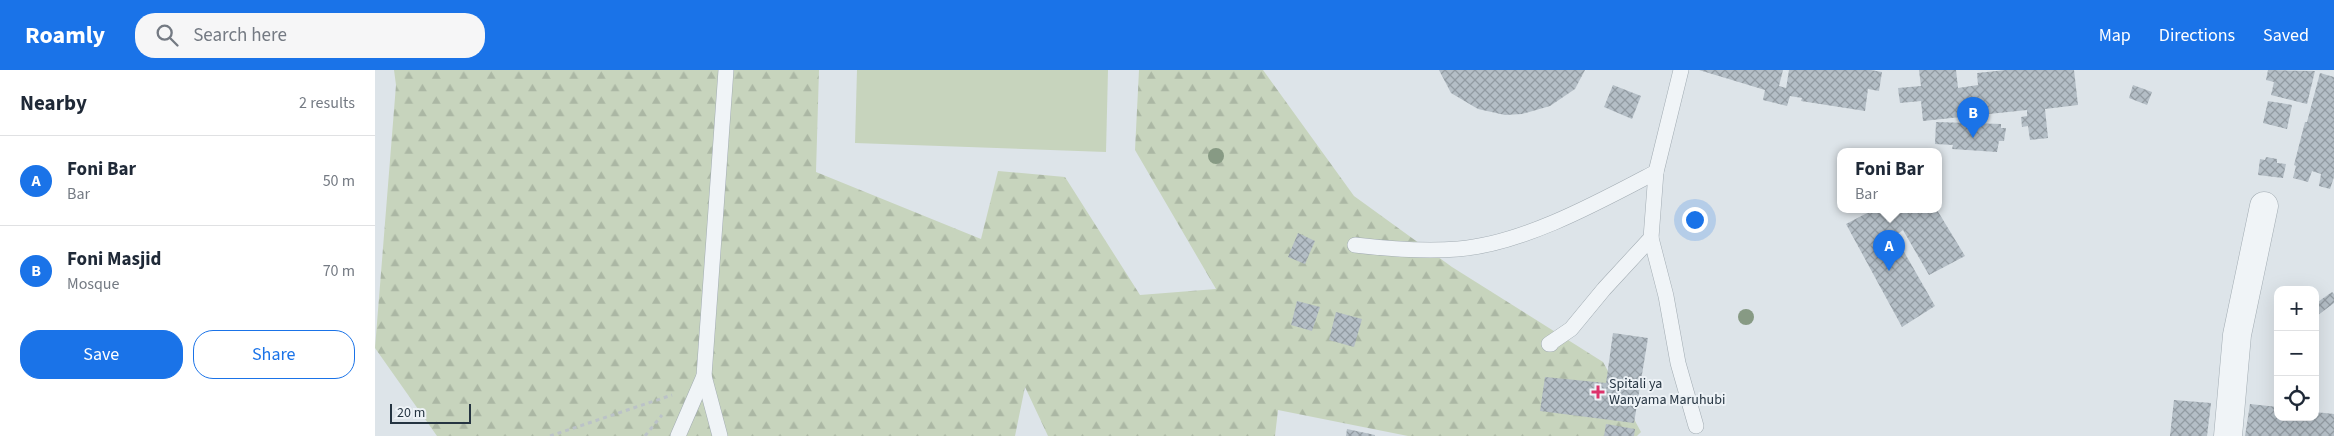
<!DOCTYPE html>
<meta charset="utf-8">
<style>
body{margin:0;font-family:"Source Sans 3",sans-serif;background:#f6f6f7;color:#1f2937}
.controls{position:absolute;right:15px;bottom:15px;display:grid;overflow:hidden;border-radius:10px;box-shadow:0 5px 20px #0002}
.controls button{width:45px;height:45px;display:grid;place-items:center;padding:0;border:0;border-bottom:1px solid #e0e1e3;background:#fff;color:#1f2937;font:25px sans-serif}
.scale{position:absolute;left:15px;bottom:12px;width:81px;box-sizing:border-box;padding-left:5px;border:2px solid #253441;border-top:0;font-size:14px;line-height:18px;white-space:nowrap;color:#253441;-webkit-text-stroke:4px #edf2f6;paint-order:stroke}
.you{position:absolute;left:1319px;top:149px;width:18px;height:18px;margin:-12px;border:4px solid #fff;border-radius:50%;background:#1a73e8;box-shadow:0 0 0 8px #1a73e833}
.badge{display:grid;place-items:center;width:32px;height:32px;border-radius:50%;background:#1a73e8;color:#fff;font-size:16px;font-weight:700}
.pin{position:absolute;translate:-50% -41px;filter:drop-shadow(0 1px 2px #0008)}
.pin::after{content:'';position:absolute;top:26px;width:18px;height:15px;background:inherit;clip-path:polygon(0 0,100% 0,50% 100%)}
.popup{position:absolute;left:1462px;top:78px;width:105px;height:65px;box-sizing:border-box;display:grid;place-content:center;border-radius:10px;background:#fff;filter:drop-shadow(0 1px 4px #0005);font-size:16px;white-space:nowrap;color:#747a83}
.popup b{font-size:19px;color:#1f2937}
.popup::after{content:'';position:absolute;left:50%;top:100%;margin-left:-10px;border:10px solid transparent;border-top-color:#fff}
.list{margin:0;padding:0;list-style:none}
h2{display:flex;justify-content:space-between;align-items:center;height:65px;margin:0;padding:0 20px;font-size:21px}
h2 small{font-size:16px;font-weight:400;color:#747a83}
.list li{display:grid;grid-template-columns:32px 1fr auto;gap:15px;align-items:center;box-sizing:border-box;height:90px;padding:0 20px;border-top:1px solid #e0e1e3}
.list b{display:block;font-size:19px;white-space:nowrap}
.list p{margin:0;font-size:16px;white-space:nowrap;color:#747a83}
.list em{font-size:16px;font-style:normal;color:#747a83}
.actions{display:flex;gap:10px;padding:15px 20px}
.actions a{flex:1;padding:11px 0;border:1px solid #1a73e8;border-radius:20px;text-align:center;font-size:18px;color:#1a73e8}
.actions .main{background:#1a73e8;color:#fff}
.icon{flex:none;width:28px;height:28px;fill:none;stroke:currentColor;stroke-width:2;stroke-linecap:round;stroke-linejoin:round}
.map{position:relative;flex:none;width:1959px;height:366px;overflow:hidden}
header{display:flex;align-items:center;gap:30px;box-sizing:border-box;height:70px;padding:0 25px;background:#1a73e8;color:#fff}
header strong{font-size:24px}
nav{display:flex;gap:28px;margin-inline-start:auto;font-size:18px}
.search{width:350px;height:45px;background:#f6f6f7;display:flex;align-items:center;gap:12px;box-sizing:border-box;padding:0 18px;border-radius:20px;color:#747a83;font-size:19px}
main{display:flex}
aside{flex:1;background:#fff}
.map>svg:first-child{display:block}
.forest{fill:url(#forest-firs)}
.green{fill:#c7d4bd}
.building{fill:url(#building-cross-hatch)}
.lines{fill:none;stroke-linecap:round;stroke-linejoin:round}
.service-casing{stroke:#a2acb3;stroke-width:16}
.minor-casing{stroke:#a2acb3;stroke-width:29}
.path{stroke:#bbc2c8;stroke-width:3;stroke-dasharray:4 4;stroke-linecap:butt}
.service{stroke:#f0f4f7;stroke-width:15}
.minor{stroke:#f0f4f7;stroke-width:28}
.tree{fill:#879a84}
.poi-dot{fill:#dd336b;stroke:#edf2f6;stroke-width:2}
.labels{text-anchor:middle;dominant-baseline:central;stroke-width:4;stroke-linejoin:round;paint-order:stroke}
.poi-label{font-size:14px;fill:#253441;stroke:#edf2f6;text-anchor:start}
</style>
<header>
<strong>Roamly</strong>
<div class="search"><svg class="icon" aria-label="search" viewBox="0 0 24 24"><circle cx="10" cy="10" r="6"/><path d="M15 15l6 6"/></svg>Search here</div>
<nav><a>Map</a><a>Directions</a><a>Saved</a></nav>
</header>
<main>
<aside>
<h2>Nearby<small>2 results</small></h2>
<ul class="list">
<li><span class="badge">A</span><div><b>Foni Bar</b><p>Bar</p></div><em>50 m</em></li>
<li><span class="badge">B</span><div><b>Foni Masjid</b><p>Mosque</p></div><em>70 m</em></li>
</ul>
<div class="actions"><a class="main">Save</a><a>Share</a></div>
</aside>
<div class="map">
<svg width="1959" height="366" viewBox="0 0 1959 366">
<defs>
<pattern id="forest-firs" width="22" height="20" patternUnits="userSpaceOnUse" patternTransform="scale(1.25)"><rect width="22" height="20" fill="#c7d4bd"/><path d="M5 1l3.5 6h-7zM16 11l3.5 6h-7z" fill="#abb7a4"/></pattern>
<pattern id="building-cross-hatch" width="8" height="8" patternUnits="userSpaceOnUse" patternTransform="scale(1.25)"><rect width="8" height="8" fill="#b4bec6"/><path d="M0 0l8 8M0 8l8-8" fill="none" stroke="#929ba2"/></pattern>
</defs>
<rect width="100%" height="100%" fill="#dde4e9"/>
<!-- forest -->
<polygon class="forest" points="19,0 444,0 441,102 606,169 623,101 690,107 765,225 841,219 760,80 764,0 888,0 979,126 1077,197 1228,292 1266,362 1262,366 1033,366 903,340 900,366 673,366 650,317 640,366 62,366 0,278 21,15"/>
<!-- green -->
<polygon class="green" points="482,0 733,0 731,82 480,73"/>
<!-- building -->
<g class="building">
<polygon points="1064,0 1210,0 1200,19 1175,36 1147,44 1130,45 1103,39 1076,23"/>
<polygon points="1324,0 1408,0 1404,16 1411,18 1410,25 1414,0 1496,0 1507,2 1504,21 1493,19 1490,41 1426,31 1427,28 1415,26 1412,36 1388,30 1390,20"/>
<polygon points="1544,0 1581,0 1583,18 1603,15 1602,3 1631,0 1699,0 1703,35 1670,39 1673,68 1655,70 1653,56 1647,57 1646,47 1652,46 1652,40 1548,51 1546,31 1525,33 1523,18 1546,16"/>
<polygon points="1893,0 1940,1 1932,34 1896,25 1899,12 1891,10"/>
<polygon points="1945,3 1959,7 1959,107 1955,119 1944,116 1946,104 1937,101 1933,112 1918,108 1921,96 1919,95 1930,52 1932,52"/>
<polygon points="1238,15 1266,26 1257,49 1229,37"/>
<polygon points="1758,15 1777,22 1772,35 1754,28"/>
<polygon points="1893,31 1917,35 1912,59 1888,53"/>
<polygon points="1561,52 1626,54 1626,58 1631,58 1629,71 1624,71 1622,82 1577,79 1578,75 1560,74"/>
<polygon points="1891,87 1902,89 1902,93 1911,94 1908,108 1883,105 1885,89 1890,90"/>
<polygon points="1498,140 1505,140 1513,152 1517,149 1512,140 1562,140 1590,186 1554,205 1528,160 1520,166 1560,236 1527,257 1471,154"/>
<polygon points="923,163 940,171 930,194 913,187"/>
<polygon points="1957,222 1959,224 1959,233 1943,245 1940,234"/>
<polygon points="922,231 945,237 937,261 916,255"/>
<polygon points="961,242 987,249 979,277 954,270"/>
<polygon points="1238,263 1273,268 1259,353 1165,341 1170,307 1231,313"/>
<polygon points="1799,330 1836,333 1832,366 1795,366"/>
<polygon points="1875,334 1903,337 1903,347 1940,347 1940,342 1959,344 1959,366 1870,366"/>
<polygon points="1231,354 1260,359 1259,366 1229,366"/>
<polygon points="972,359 1000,365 1000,366 971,366"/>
</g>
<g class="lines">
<!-- service casing -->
<g class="service-casing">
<g id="service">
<polyline points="1276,168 1291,226 1303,293 1321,356"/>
<path d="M 980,175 C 1014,179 1048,182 1083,179 C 1148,174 1224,132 1281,102"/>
<polyline points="1176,274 1174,274 1196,259 1229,219 1276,168 1281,102 1306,0"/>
<polyline points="329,306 345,366"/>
<polyline points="303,366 329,306 351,0"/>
</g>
</g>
<!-- minor casing -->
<g class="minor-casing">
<polyline id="minor" points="1853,366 1862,265 1889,136"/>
</g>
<!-- path -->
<g class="path">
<polyline points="175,366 297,325"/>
<polyline points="270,366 287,345"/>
</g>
<!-- service -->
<use href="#service" class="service"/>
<!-- minor -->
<use href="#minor" class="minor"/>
</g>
<!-- trees -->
<g class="tree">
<circle cx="841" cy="86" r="8"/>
<circle cx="1371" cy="247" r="8"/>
</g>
<!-- markers -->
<path class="poi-dot" d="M1220.5 314.5h5v5h5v5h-5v5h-5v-5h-5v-5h5z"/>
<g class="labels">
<!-- poi labels -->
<g class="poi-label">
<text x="1234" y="314">Spitali ya<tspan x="1234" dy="16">Wanyama Maruhubi</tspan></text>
</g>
</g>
</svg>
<div class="controls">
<button>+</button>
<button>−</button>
<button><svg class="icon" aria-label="locate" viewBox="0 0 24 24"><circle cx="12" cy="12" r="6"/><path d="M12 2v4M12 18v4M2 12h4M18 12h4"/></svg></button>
</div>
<div class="scale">20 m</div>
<div class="you"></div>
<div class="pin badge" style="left:1514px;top:201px">A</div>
<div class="popup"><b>Foni Bar</b>Bar</div>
<div class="pin badge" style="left:1598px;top:68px">B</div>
</div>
</main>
